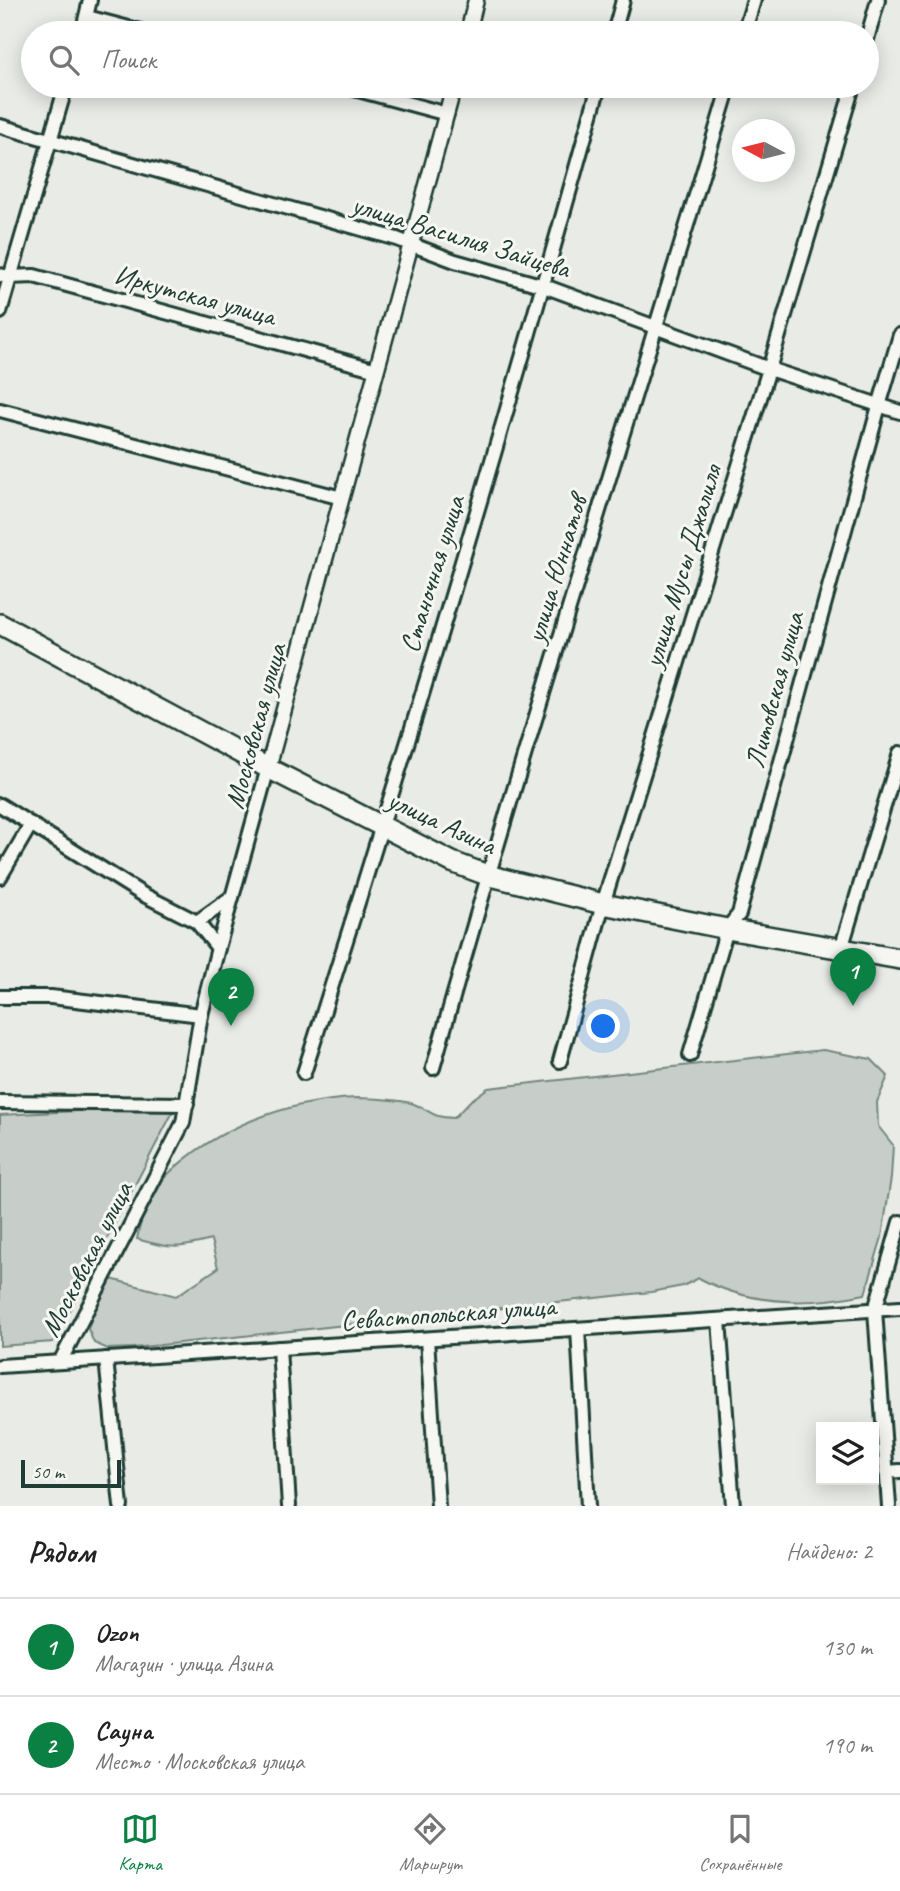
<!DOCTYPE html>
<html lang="ru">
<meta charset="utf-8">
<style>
body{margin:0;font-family:Caveat,sans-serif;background:#f6f6f6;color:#222}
.controls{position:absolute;right:21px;bottom:21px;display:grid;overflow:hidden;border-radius:0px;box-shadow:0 4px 18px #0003}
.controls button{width:63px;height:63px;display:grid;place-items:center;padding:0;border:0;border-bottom:2px solid #e0e0e0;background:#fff;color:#222;font:35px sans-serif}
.compass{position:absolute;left:732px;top:119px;width:63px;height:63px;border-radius:50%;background:#fff;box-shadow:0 4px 18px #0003;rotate:277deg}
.scale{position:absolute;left:21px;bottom:18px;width:100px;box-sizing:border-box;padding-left:7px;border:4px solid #1f3d34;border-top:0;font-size:19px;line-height:24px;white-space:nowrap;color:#1f3d34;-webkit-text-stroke:5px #f6f6f2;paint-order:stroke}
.you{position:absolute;left:604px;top:1027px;width:24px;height:24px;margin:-18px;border:5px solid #fff;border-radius:50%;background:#1a73e8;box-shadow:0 0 0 10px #1a73e833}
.badge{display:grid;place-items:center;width:46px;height:46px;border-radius:50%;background:#0b8043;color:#fff;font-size:23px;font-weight:700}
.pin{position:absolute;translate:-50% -58px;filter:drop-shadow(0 2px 4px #0008)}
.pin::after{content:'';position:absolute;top:37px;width:24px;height:21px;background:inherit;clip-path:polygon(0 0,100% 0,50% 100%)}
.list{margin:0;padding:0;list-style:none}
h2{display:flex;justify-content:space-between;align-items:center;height:91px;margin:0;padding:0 28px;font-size:30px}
h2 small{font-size:23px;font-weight:400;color:#767676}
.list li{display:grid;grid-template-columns:46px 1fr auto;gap:21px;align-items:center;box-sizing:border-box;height:98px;padding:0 28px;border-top:2px solid #e0e0e0}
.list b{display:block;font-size:26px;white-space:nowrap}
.list p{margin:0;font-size:23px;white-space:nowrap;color:#767676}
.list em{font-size:23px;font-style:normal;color:#767676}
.icon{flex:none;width:38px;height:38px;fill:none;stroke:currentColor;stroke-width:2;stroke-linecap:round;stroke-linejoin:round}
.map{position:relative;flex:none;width:900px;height:1506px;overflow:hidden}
.search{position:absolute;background:#fff;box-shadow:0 4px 18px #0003;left:21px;right:21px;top:21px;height:77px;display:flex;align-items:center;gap:18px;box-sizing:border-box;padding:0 24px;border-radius:38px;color:#767676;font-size:26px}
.sheet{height:287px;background:#fff}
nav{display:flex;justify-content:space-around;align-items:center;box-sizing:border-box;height:98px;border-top:2px solid #e0e0e0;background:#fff;font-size:19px;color:#767676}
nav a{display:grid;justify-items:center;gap:4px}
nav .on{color:#0b8043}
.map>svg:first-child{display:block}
.green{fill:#c7cec9;stroke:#73867e;stroke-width:2}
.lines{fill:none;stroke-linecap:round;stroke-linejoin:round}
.minor-casing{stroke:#1f3d34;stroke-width:18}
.tertiary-casing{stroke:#1f3d34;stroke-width:19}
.primary-casing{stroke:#1f3d34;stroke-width:24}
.minor{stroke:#f6f6f2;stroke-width:12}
.tertiary{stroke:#f6f6f2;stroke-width:14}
.primary{stroke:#f6f6f2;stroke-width:19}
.labels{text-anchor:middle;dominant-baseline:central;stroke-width:6;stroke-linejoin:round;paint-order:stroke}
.street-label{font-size:28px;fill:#1f3d34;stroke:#f6f6f2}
</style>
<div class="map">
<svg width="900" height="1506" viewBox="0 0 900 1506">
<rect width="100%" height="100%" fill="#e9ebe7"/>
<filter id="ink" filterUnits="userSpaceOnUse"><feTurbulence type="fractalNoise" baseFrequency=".0143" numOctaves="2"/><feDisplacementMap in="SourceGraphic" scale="14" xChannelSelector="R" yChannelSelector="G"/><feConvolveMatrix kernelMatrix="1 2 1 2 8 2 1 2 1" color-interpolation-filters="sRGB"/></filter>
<g filter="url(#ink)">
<!-- green -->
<g class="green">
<path d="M 823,1050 L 871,1059 L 888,1076 L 877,1102 L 878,1126 L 893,1145 L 891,1178 L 882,1237 L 865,1294 C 808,1306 751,1306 699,1278 L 683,1286 L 651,1292 L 133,1348 L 108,1349 L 94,1343 L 88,1329 L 107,1278 L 176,1296 L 218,1268 L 211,1240 C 178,1249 170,1249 137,1239 C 141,1218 150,1192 166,1176 C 216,1127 286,1101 356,1098 C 367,1098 405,1100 414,1104 C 434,1112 429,1117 454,1118 L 470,1101 L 488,1088 Z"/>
<polygon points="176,1106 53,1342 0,1346 0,1115"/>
</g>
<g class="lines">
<!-- minor casing -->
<g class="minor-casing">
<g id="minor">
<polyline points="87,17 148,33"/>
<polyline points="82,33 90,0"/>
<polyline points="614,33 623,0"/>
<polyline points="744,33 754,0"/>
<polyline points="867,39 878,0"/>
<polyline points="343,86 447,114"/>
<polyline points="0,126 397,239 455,261 544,286 769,369 900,412"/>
<polyline points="0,275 9,277 34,276 377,370"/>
<polyline points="0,312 66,86"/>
<polyline points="0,410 342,498"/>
<polyline points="0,805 142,894 197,922 218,948"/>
<polyline points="0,877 31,824"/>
<polyline points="197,922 232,897"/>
<polyline points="841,949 900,753"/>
<polyline points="0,997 51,997 201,1015"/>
<polyline points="690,1055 727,929 739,914 879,406 900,335"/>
<polyline points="560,1061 603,904 769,369 853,86"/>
<path d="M 433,1068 C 525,739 631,414 729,86"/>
<path d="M 304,1073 C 409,746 507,417 599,86"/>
<polyline points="0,1102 187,1104"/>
<polyline points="719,1320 733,1506"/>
<polyline points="578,1329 588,1506"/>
<polyline points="427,1339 438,1506"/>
<polyline points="279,1348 289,1506"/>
<polyline points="106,1359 121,1506"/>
<polyline points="60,1362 183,1123 201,1015 218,948 268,768"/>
<polyline points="0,1366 900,1308"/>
<polyline points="886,1472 900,1471"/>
<polyline points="889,1506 875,1310 900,1222"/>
</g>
</g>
<!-- tertiary casing -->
<g class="tertiary-casing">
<g id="tertiary">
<polyline points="468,33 476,0"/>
<polyline points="268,768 454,86"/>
</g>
</g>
<!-- primary casing -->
<g class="primary-casing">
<polyline id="primary" points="0,624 268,768 452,862 487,875 603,904 727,929 900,959"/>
</g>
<!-- minor -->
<use href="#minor" class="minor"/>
<!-- tertiary -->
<use href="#tertiary" class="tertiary"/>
<!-- primary -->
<use href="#primary" class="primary"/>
</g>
</g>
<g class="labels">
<!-- street labels -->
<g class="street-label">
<text transform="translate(461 236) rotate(17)">улица Василия Зайцева</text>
<text transform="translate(195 295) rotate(15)">Иркутская улица</text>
<text transform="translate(682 566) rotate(-73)">улица Мусы Джалиля</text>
<text transform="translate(556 569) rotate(-73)">улица Юннатов</text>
<text transform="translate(432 574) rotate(-73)">Станочная улица</text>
<text transform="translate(774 690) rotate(-75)">Литовская улица</text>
<text transform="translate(255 726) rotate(-75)">Московская улица</text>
<text transform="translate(442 822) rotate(25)">улица Азина</text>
<text transform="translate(86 1259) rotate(-63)">Московская улица</text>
<text transform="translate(448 1313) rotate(-4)">Севастопольская улица</text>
</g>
</g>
</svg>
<div class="controls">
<button><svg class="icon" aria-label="layers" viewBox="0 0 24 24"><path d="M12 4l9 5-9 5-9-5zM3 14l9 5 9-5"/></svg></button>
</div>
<svg class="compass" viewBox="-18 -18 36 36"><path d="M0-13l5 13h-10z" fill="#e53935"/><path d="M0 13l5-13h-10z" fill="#767676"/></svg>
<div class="scale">50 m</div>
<div class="you"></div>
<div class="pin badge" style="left:853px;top:1006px">1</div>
<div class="pin badge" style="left:231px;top:1026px">2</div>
<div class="search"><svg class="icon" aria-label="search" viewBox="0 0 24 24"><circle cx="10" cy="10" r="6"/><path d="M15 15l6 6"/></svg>Поиск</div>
</div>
<section class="sheet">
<h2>Рядом<small>Найдено: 2</small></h2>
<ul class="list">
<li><span class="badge">1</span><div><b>Ozon</b><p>Магазин · улица Азина</p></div><em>130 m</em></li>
<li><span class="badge">2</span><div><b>Сауна</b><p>Место · Московская улица</p></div><em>190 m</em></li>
</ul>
</section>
<nav>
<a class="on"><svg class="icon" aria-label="map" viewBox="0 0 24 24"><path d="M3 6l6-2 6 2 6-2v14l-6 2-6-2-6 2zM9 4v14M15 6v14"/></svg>Карта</a>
<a><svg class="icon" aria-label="directions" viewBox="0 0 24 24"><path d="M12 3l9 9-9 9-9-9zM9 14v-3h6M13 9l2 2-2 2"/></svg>Маршрут</a>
<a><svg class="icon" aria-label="saved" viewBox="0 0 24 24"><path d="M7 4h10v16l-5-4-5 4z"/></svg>Сохранённые</a>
</nav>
